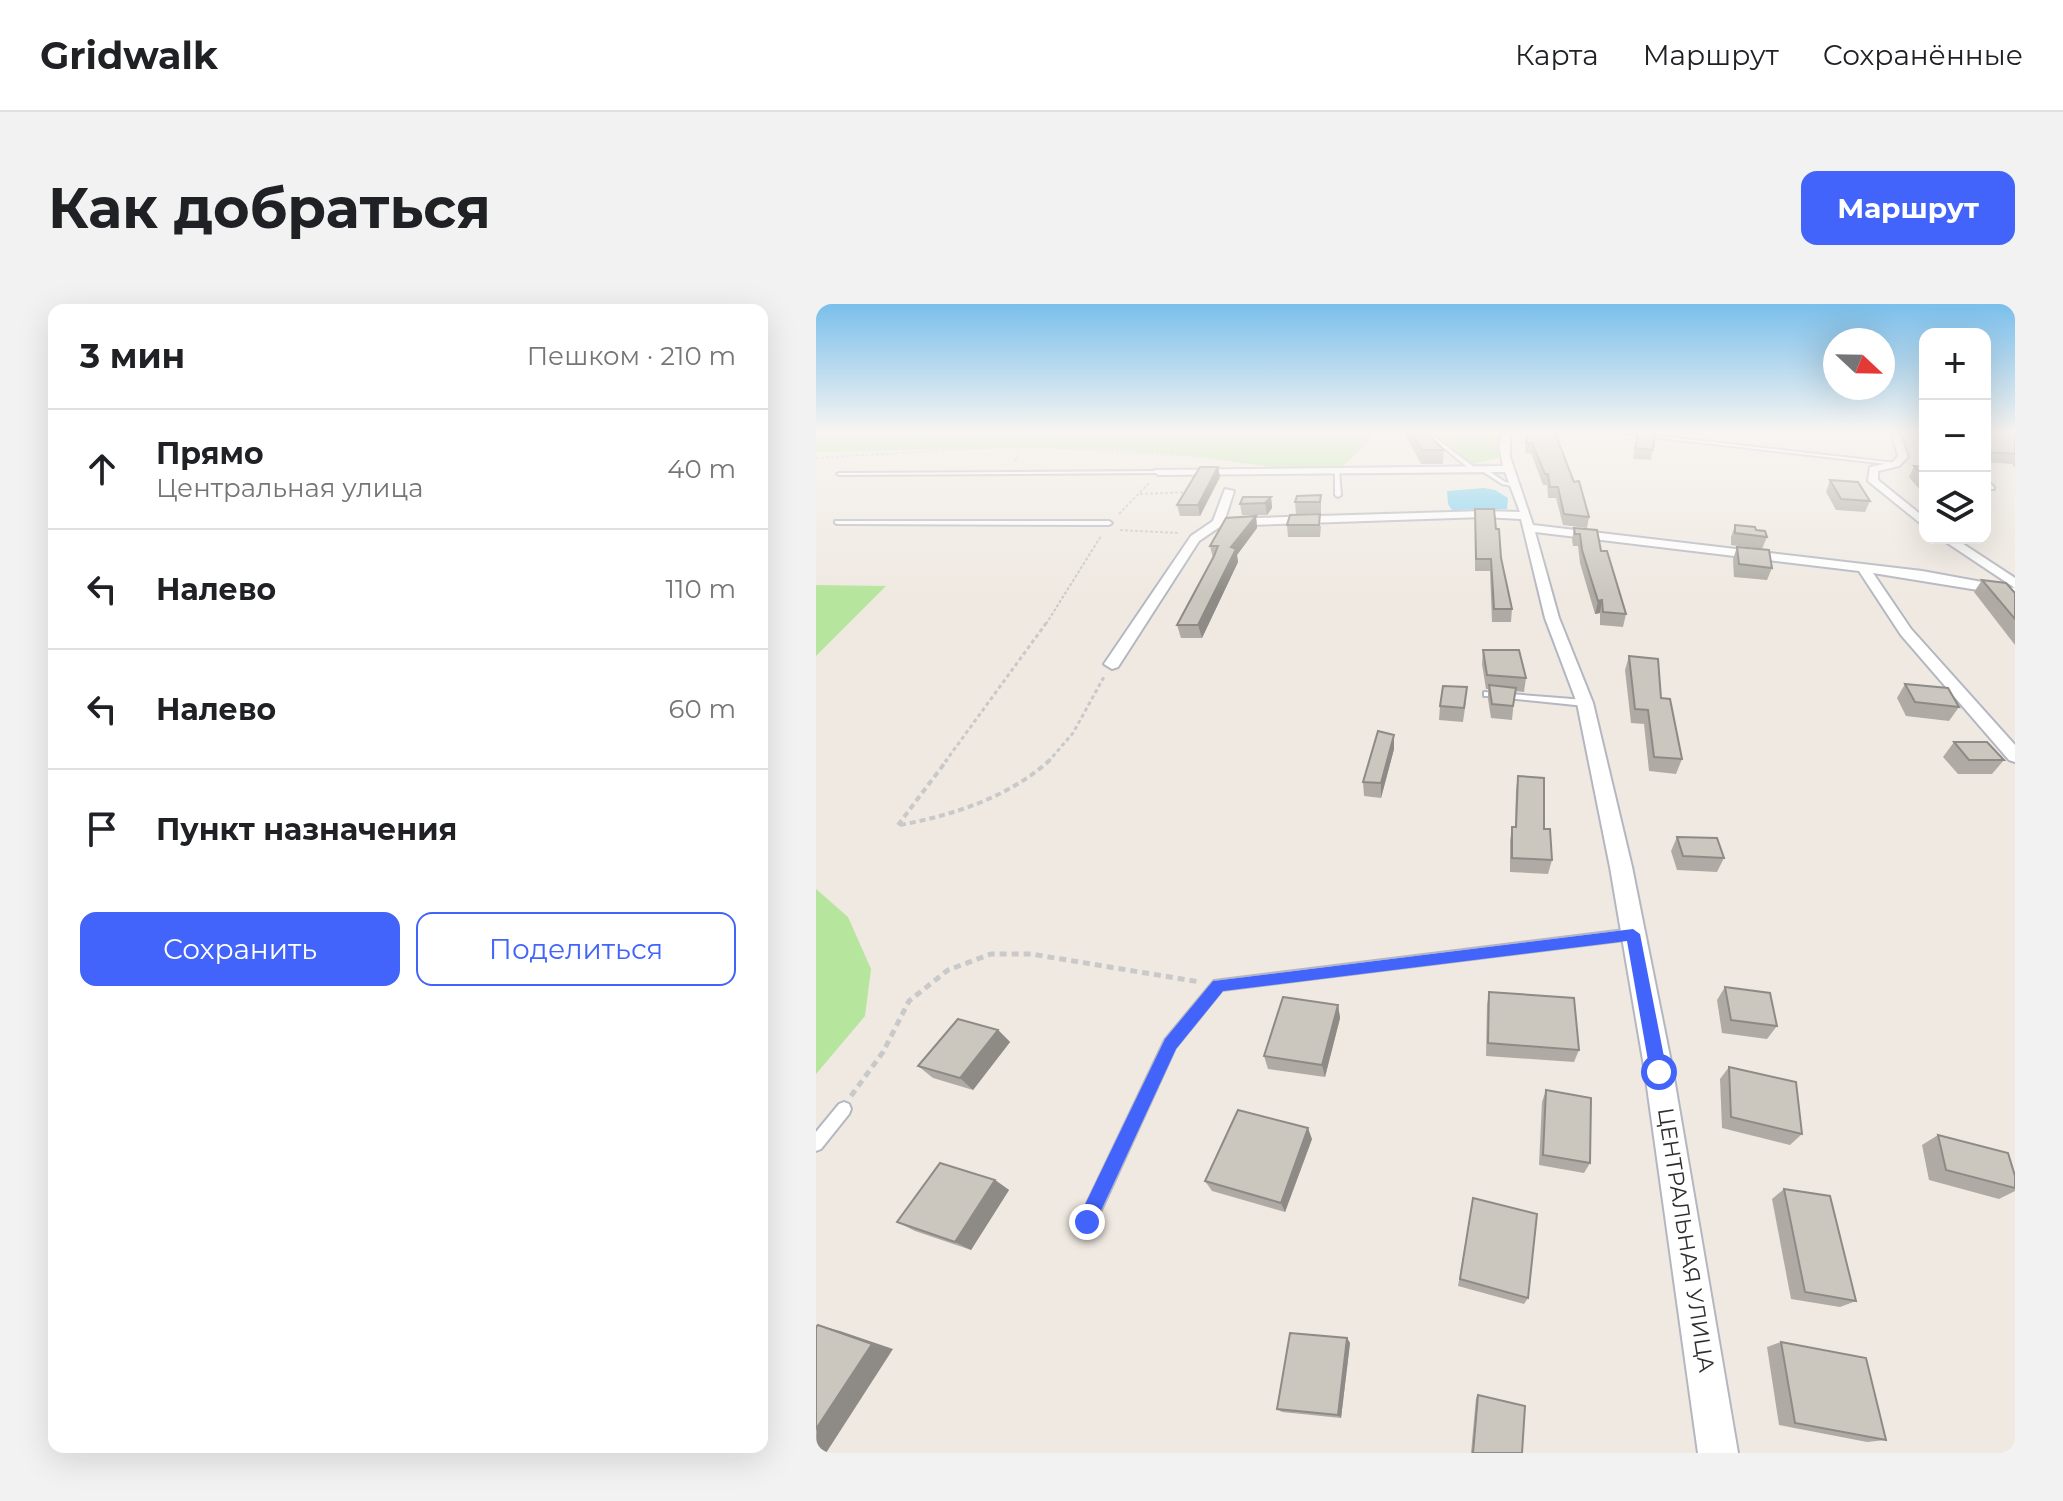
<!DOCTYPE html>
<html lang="ru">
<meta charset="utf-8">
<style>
body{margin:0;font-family:Montserrat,sans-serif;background:#f2f2f2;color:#202124}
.controls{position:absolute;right:24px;top:24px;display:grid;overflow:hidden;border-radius:16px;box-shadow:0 8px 32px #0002}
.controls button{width:72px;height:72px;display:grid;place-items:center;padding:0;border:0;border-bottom:2px solid #e0e0e0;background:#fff;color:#202124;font:40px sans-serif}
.compass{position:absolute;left:1007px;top:24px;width:72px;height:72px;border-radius:50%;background:#fff;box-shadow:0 8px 32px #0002;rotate:112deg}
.stop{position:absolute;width:24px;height:24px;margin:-18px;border:6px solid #4264fb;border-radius:50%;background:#fff}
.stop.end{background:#4264fb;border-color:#fff;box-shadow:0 2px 8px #0008}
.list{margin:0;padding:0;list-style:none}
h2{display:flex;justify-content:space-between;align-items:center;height:104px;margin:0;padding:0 32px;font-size:34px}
h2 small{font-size:26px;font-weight:400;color:#757577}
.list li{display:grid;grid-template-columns:52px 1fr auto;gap:24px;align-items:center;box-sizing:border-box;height:120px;padding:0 32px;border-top:2px solid #e0e0e0}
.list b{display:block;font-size:30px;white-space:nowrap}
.list p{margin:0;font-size:26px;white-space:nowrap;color:#757577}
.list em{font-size:26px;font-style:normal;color:#757577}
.actions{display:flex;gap:16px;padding:24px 32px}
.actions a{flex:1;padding:18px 0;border:2px solid #4264fb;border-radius:16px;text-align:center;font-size:28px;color:#4264fb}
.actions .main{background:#4264fb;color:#fff}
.icon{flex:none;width:44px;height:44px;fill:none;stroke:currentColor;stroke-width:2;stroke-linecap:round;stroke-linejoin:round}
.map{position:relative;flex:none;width:1199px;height:1149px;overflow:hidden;border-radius:16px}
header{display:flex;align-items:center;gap:48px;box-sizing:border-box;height:112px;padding:0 40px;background:#fff;border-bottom:2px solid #e0e0e0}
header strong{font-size:38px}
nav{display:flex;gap:44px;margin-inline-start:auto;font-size:28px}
.intro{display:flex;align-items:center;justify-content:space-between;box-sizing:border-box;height:192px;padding:0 48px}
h1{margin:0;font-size:56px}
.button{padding:20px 36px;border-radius:16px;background:#4264fb;color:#fff;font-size:28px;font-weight:700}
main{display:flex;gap:48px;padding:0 48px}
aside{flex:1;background:#fff;border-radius:16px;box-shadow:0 8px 32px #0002}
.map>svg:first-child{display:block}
.green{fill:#b6e59e}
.water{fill:#75cff0}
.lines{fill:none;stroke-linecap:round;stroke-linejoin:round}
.service-casing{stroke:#b4b7c1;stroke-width:4}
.minor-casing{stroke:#b4b7c1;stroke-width:4}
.path-far3{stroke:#c9c9c9;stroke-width:2;stroke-dasharray:3 2;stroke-linecap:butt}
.path-far2{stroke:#c9c9c9;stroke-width:3;stroke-dasharray:4 3;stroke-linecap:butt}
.path-far1{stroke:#c9c9c9;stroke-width:4;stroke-dasharray:6 4;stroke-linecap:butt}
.path{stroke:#c9c9c9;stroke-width:5;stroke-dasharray:7 5;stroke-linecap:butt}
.service{fill:#fff;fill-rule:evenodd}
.minor{fill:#fff;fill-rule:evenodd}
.wall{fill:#afaba4}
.shaded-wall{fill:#8e8b86}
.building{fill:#cbc7bf;stroke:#8e8b86;stroke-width:2}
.route{fill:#4264fb}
.labels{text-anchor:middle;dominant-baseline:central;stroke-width:7;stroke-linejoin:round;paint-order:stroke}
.street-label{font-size:22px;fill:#2e2e2e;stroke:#fff}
</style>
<header>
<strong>Gridwalk</strong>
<nav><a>Карта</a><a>Маршрут</a><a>Сохранённые</a></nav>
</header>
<div class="intro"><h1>Как добраться</h1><a class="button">Маршрут</a></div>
<main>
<aside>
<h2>3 мин<small>Пешком · 210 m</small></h2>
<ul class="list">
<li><svg class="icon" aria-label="ahead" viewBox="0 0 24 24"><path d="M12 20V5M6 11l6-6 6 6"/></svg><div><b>Прямо</b><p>Центральная улица</p></div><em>40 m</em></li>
<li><svg class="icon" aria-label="left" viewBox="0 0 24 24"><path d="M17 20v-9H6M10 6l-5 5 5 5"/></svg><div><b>Налево</b></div><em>110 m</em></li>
<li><svg class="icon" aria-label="left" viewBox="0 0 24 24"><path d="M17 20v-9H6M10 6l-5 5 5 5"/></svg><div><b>Налево</b></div><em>60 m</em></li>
<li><svg class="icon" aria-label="arrive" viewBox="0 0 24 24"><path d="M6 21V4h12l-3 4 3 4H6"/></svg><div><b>Пункт назначения</b></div></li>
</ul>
<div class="actions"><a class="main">Сохранить</a><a>Поделиться</a></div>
</aside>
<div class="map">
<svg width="1199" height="1149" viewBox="0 0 1199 1149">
<rect width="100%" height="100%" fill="#efe9e1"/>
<!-- green -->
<g class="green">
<path d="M 47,129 L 556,129 L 545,145 L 521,167 C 462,167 405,154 346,149 C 231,140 115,146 0,148 L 0,133 Z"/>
<polygon points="618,129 682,133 685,153 656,160"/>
<polygon points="0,281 70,282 0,352"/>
<polygon points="0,585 32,613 55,665 49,712 0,770"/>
</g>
<!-- water -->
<polygon class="water" points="668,184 679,186 692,194 691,205 636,206 632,200 631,187"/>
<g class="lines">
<!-- service casing -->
<g class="service-casing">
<g id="service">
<polygon points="609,129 613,129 658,163 658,165 654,165"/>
<polygon points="824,130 1080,159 1082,160 1080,161 826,132"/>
<polygon points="663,163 667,163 689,178 704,181 701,183 686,180 663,165"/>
<polygon points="521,166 523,167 525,191 522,193 519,191 519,167"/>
<polygon points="342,167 344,169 23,171 21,170 23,169"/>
<polygon points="1169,175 1178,183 1178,185 1174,185 1169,180"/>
<polygon points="19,217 293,217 296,219 293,221 21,220 19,219"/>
<polygon points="668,388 769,396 773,399 769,402 671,392 668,392"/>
<polygon points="817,625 821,627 823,630 821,633 817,635 406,686 359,744 277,924 271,926 265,924 263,918 265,912 349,736 398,677"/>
<polygon points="28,798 33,800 35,805 33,810 5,845 0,847 0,828 23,800"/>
</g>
</g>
<!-- minor casing -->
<g class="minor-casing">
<g id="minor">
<polygon points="686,129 694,129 694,153 717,221 1106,267 1199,284 1124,234 1138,234 1199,274 1199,292 1057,269 1095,325 1199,441 1199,458 1193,456 1085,331 1043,267 719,228 743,314 777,399 816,563 857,768 922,1149 882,1149 829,768 794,563 761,399 729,314 705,215 668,213 405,222 383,237 302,363 296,365 288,360 375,232 397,217 409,185 418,187 409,215 668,207 704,208 689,168 342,171 338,166 687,162 683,141"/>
<polygon points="1076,129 1084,129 1092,153 1083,162 1062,167 1062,176 1109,214 1109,223 1052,177 1054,163 1077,158 1082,152"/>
<polygon points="1194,129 1199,129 1199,132 1195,131"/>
</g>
</g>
<!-- path-far3 -->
<g class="path-far3">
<polyline points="159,129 169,134 176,143"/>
<polyline points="97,144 135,129"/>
<polyline points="534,153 550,140 555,129"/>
<polyline points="0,154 205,142 377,152"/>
<polyline points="199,158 205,142"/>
<polyline points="324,190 374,188"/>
<polyline points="303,210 333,179"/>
<polyline points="304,226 363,229"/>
<polyline points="230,320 285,232"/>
</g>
<!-- path-far2 -->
<g class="path-far2">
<polyline points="129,458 231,318"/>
<polyline points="232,458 257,429 289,371"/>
</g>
<!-- path-far1 -->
<g class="path-far1">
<polyline points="82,521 131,456"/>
<path d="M 84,521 C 138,511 193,493 234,456"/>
</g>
<!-- path -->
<polyline class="path" points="35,792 67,748 93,697 132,666 175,650 215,650 384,678"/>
<!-- service -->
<use href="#service" class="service"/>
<!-- minor -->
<use href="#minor" class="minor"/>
</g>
<!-- wall -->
<g class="wall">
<polygon points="588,129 611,129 628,146 627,160 605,160"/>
<polygon points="711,129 758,178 773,213 771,224 747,221 740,194 732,194 731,181 727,181 715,149 709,149"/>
<polygon points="796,129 839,129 835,156 817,155 821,130 819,132 796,130"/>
<polygon points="1169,129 1199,134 1199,164 1196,160 1169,158"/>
<polygon points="1098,162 1109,163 1109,192 1093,173"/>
<polygon points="402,163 404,173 384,212 364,212 361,201"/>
<polygon points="1014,176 1054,197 1049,208 1020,206 1010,188"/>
<polygon points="505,191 505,209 480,210 479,198"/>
<polygon points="455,193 456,204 451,211 426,211 424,200"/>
<polygon points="659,205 685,254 696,305 695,318 676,318 674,267 659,267"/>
<polygon points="440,212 441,224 421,251 422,258 386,334 365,334 361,321 397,254 394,242"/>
<polygon points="471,221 505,222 504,233 472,233"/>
<polygon points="919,221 940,226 951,233 946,245 915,241 915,233"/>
<polygon points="758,224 785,247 810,310 807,323 784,321 784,309 779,310 764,259 762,242 757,242 756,236"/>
<polygon points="921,243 956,264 951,276 918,273 917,255"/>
<polygon points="1166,276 1199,289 1199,341 1158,288"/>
<polygon points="667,346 710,374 708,388 699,387 696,416 675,414 672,395 672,385 670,385 666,360"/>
<polygon points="813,352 845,394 866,455 860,470 833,467 828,420 815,419 809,366"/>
<polygon points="1089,380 1143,403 1133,417 1090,412 1081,394"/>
<polygon points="650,397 647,418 623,416 624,402"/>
<polygon points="578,431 578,445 565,494 548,492 547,478"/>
<polygon points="1138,438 1188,456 1176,470 1142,470 1127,453"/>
<polygon points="702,472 728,525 736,556 732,570 694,568 694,537 696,523 699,523 700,486"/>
<polygon points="861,533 908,554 901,568 861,566 855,547"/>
<polygon points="909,683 961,722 951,735 906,729 901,696"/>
<polygon points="673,688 763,746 758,758 670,752 671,701"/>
<polygon points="522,701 524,714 509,773 452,765 448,752"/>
<polygon points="182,726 194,738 157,786 117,774 102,762"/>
<polygon points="913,763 986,830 974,841 906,824 904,775"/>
<polygon points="730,786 774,859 768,869 723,861 726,798"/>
<polygon points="1122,831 1199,872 1199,887 1183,895 1113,876 1106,841"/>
<polygon points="496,835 469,908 396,887 389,877"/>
<polygon points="179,876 193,886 155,946 99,927 81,918"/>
<polygon points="968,885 1040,997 1024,1003 975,995 956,895"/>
<polygon points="657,894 712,994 708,1000 642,982"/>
<polygon points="531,1034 534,1039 525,1114 466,1108 461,1105"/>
<polygon points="965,1038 1070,1136 1051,1138 963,1121 951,1043"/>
<polygon points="662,1091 706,1149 655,1149 660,1094"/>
</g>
<!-- shaded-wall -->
<g class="shaded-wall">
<polygon points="402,163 404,173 384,212 382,201"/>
<polygon points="455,193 456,204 451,211 449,199"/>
<polygon points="440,212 441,224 421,251 422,258 386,334 382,321 415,243"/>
<polygon points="786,296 784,309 779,310 782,297"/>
<polygon points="578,431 578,445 565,494 565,479"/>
<polygon points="522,701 524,714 509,773 506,761"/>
<polygon points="182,726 194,738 157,786 144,774"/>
<polygon points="492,824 496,835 469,908 465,899"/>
<polygon points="179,876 193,886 155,946 139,938"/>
<polygon points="2,1021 24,1027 77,1045 10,1149 0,1149"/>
<polygon points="531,1034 534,1039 525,1114 522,1111"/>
</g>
<!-- building -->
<g class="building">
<polygon points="595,129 611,129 628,146 606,146"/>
<polygon points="711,129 739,129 758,178 763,177 773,213 748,210 742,183 734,183 732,170 729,170 716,139 710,139"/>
<polygon points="822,129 839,129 837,146 819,144"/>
<polygon points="1169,129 1191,129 1199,134 1199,150 1169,148"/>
<polygon points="1098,162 1109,163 1109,174"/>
<polygon points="384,163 402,163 382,201 361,201"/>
<polygon points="1014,176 1042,178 1054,197 1025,195"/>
<polygon points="505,191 504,198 479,198 481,192"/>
<polygon points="427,193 455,193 449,199 424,200"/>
<polygon points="659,205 678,205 680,225 683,225 685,254 696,305 678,305 675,255 660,255"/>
<polygon points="504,210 503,221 471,221 474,211"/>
<polygon points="440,212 415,243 420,245 382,321 361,321 398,252 402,242 394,242 410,214"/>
<polygon points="919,221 939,223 940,226 949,227 951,233 919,229"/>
<polygon points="758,224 781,226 785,247 791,247 810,310 787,308 786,296 782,297 766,246 764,230 759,230"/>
<polygon points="921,243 953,246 956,264 923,260"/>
<polygon points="1166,276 1190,279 1199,289 1199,315"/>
<polygon points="667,346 703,346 710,374 671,371"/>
<polygon points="813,352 842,355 845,394 854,395 866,455 838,453 832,406 819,405"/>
<polygon points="1089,380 1132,384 1143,403 1099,398"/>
<polygon points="673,381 700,384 697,402 676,400"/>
<polygon points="627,382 651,383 648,404 624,402"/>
<polygon points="562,427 578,431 565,479 547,478"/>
<polygon points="1138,438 1171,438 1188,456 1153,456"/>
<polygon points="702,472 728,474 728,525 734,525 736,556 696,554 696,523 700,523"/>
<polygon points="861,533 901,534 908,554 867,552"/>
<polygon points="909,683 954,689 961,722 915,716"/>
<polygon points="673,688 758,694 763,746 672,739"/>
<polygon points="467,693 522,701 506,761 448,752"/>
<polygon points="142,715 182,726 144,774 102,762"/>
<polygon points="913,763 980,778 986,830 915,813"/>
<polygon points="730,786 775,794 774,859 727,851"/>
<polygon points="422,806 492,824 465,899 389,877"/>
<polygon points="1122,831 1192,849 1199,872 1199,884 1130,866"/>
<polygon points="124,859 179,876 139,938 81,918"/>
<polygon points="968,885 1014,892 1040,997 989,988"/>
<polygon points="657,894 721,910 712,994 644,975"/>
<polygon points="2,1021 56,1040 0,1125 0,1023"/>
<polygon points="474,1029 531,1034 522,1111 461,1105"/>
<polygon points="965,1038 1050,1054 1070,1136 979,1119"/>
<polygon points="662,1091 709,1102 706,1149 657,1149"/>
</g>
<!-- sky -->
<linearGradient id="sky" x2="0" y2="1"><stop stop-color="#7abfeb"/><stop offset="0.44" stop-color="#f8f5f2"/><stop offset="1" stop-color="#f8f5f2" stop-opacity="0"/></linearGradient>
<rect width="1199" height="290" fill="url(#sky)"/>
<!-- route -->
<polygon class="route" points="817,625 824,630 851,768 848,774 837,774 834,768 811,637 407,687 360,745 277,924 271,927 264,924 261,918 264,911 349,735 397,677"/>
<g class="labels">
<!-- street labels -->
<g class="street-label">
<text transform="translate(870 936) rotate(81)">ЦЕНТРАЛЬНАЯ УЛИЦА</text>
</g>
</g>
</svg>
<div class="controls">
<button>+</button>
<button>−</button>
<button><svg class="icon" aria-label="layers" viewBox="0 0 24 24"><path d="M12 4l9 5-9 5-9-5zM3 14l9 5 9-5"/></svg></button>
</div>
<svg class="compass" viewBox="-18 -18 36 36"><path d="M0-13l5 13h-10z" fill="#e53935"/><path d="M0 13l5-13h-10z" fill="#757577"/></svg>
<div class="stop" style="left:843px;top:768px"></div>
<div class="stop end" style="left:271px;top:918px"></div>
</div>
</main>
